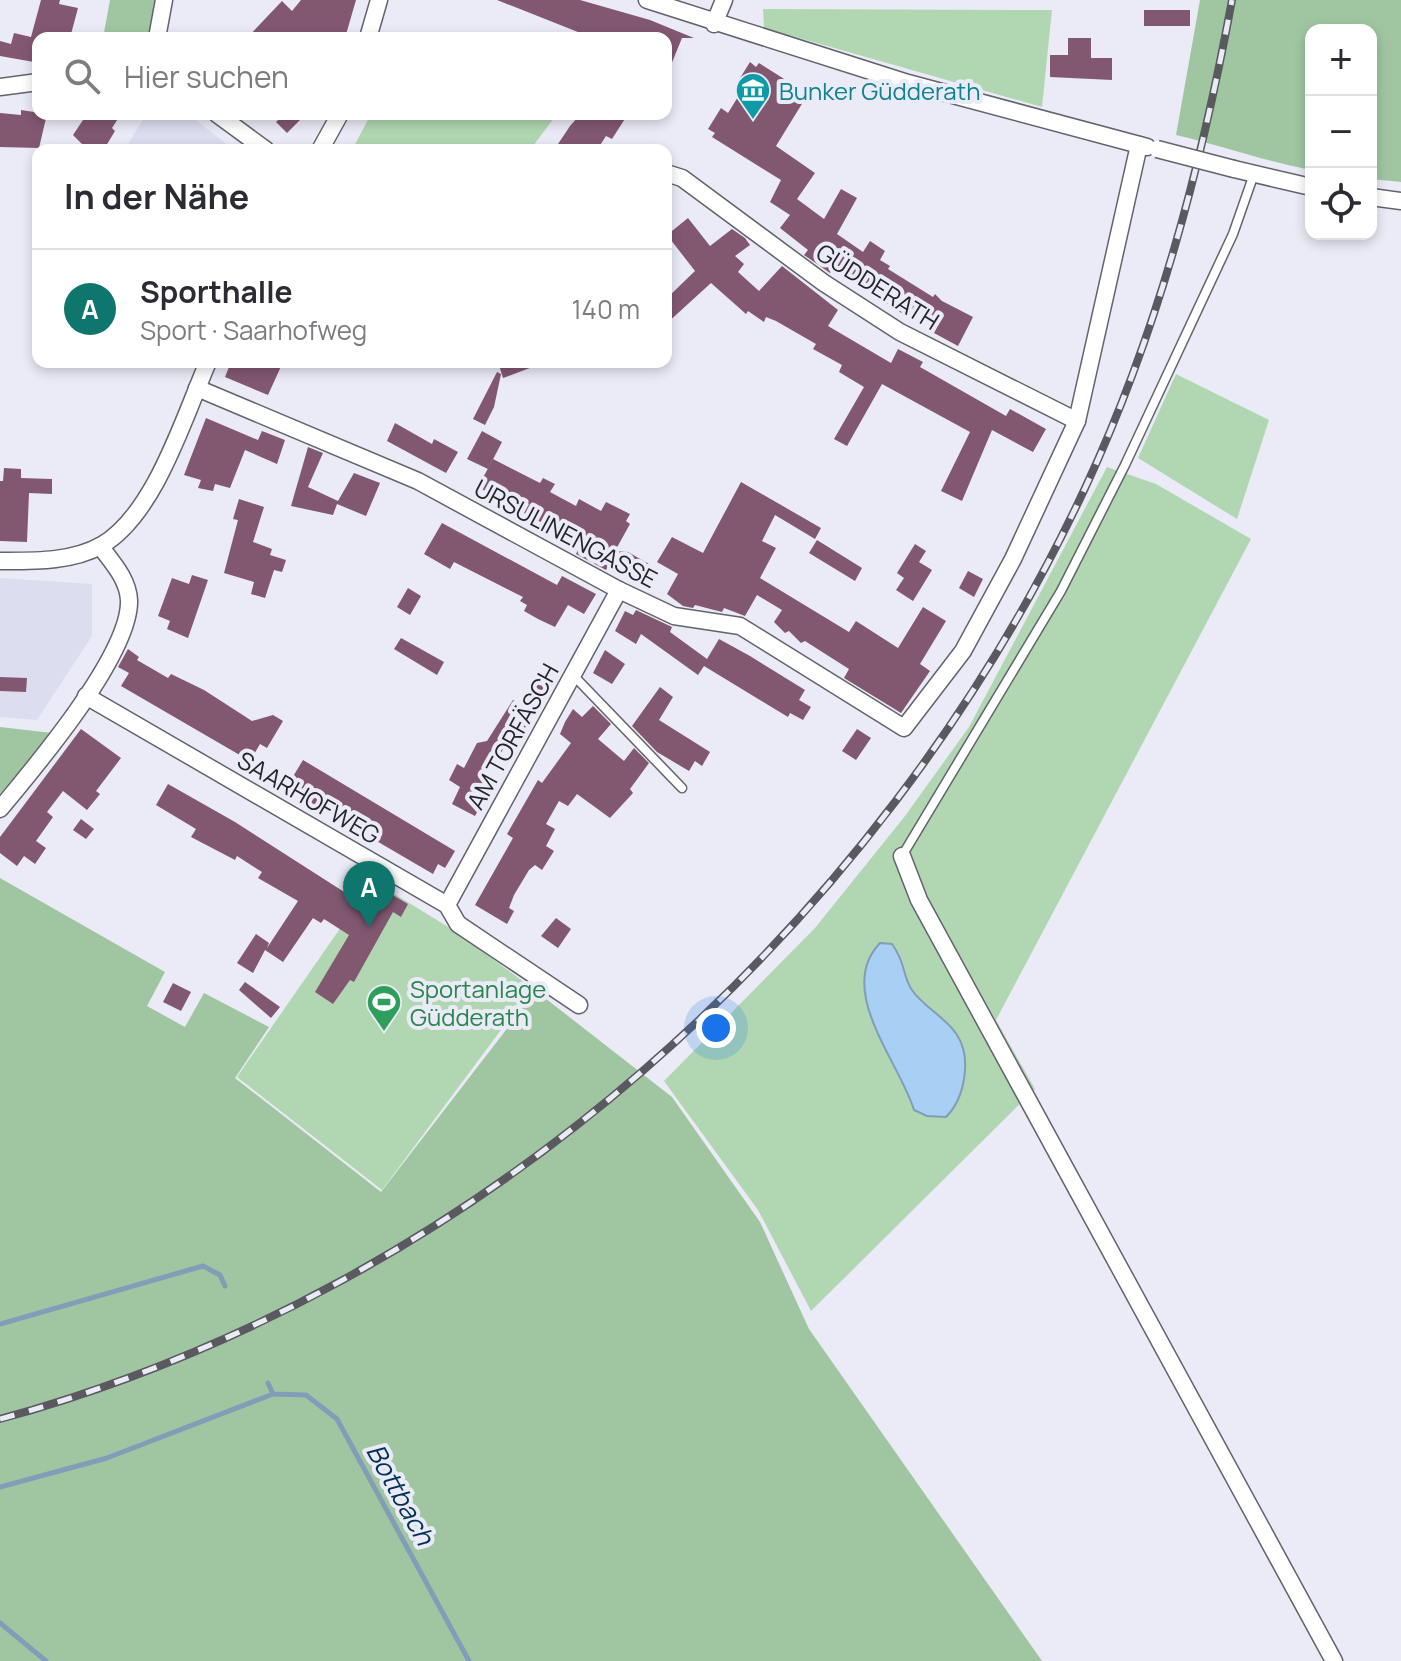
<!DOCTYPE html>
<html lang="de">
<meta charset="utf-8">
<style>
body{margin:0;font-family:Manrope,sans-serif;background:#f2f2f3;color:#2b2b33}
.controls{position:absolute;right:24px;top:24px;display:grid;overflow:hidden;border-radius:16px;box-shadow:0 4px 12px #0003}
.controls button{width:72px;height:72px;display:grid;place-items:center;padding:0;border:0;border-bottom:2px solid #e1e1e2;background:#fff;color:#2b2b33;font:40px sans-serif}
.you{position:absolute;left:716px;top:1028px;width:28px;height:28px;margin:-20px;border:6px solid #fff;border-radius:50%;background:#1a73e8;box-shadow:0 0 0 12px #1a73e833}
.badge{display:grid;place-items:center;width:52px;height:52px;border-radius:50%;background:#0f766e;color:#fff;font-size:26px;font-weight:700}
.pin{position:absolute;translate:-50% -66px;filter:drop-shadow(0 2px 4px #0008)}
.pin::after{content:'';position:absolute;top:42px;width:28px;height:24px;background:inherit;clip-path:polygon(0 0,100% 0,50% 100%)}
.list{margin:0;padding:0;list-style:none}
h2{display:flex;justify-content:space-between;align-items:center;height:104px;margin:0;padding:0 32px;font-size:34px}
h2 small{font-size:26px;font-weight:400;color:#7c7c81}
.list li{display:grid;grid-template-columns:52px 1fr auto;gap:24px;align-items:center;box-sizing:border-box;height:120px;padding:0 32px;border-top:2px solid #e1e1e2}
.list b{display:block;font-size:30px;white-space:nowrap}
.list p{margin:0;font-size:26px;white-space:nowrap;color:#7c7c81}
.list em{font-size:26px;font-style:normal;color:#7c7c81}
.icon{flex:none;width:44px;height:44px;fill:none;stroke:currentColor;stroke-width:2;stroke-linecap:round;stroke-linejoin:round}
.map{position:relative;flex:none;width:1401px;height:1661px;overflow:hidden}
.search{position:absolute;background:#fff;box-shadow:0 4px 12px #0003;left:32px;top:32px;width:640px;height:88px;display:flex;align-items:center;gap:20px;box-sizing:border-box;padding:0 28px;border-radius:16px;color:#7c7c81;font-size:30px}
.panel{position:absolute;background:#fff;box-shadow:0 4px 12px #0003;left:32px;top:144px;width:640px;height:224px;border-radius:16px}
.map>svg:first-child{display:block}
.built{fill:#dcddef}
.green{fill:#b1d7b2}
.forest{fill:#a0c6a1}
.water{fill:#a8d0f4;stroke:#819db7;stroke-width:2}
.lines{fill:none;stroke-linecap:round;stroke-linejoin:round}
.stream{stroke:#819db7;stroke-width:5}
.building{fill:#825871}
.lane-casing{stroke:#62636d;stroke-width:11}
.street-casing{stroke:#62636d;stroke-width:19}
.lane{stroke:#fff;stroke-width:8}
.street{stroke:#fff;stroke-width:16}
.rail-casing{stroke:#59595f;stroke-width:8}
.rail{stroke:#eaebf6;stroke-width:5;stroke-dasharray:15;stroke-linecap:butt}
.street-bridge-casing{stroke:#62636d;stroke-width:19;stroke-linecap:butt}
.street-bridge{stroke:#fff;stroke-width:16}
.labels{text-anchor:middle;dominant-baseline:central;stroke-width:8;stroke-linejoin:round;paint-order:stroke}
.culture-label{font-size:24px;fill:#0d838f;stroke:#eaebf6;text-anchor:start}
.street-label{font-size:24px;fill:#252529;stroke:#eaebf6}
.leisure-label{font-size:24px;fill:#27864d;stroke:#eaebf6;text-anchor:start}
.water-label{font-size:26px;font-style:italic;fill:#013253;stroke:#eaebf6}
</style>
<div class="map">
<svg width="1401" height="1661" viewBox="0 0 1401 1661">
<rect width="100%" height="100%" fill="#eaebf6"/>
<!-- built -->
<g class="built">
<polygon points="147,114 188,114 234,150 124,150"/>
<polygon points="0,578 92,584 92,636 37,720 0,717"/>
</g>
<!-- green -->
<g class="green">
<polygon points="763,9 1052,10 1042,107 764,28"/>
<polygon points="371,114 557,114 530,150 352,150"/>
<polygon points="1176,374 1269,420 1237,519 1138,458"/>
<polygon points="1107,467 1156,484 1251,539 996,1020 1035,1089 811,1311 758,1210 664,1081 815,928 905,816 969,727"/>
<polygon points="373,881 455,931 532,988 382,1190 237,1077"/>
</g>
<!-- forest -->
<g class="forest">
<polygon points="110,0 158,0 153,38 103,38"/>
<path d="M 1200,0 L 1401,0 L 1401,182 L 1371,179 L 1371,30 L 1311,30 L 1311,170 C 1264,161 1223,146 1176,135 Z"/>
<polygon points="0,727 52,733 0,794"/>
<polygon points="0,878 165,972 147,1006 185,1027 204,993 269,1027 235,1078 381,1192 536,991 672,1097 760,1222 809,1329 1042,1661 0,1661"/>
</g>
<!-- water -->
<path class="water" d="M 880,943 L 892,944 C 906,963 902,975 912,990 C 923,1007 946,1017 957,1035 C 972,1058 965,1098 946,1117 L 927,1116 L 914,1110 C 899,1061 835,990 880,943 Z"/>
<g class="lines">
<!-- stream -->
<g class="stream">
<polyline points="0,1324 203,1266 220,1275 225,1286"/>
<polyline points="268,1383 273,1394 306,1395 337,1419 469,1661"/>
<polyline points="0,1487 107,1458 273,1394"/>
<polyline points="0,1623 46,1661"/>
</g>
</g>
<!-- building -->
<g class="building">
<polygon points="41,0 60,0 59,4 78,8 70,38 38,38 34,62 0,56 0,41 11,44 14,33 31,37"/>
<polygon points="301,0 356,0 345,38 247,38 282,1 292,11"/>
<polygon points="497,0 580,0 650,20 694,38 682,38 666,77 666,38 593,38"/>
<rect x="1144" y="10" width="46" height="16"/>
<polygon points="1068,38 1091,38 1091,58 1112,58 1112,80 1050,77 1050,55 1068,55"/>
<polygon points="750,62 756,67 759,63 808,94 776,146 815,173 797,199 824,219 841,189 857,198 837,234 863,252 870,241 885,251 880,260 890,266 888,269 933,297 935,294 942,301 973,317 958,346 934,333 939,323 922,312 906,316 833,268 830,273 804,255 808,250 780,228 790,215 770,202 781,180 712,137 715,133 708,129 721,108 728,113 744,87 737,83"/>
<polygon points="21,110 47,114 39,148 0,147 0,113 21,115"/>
<polygon points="87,114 121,114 112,128 115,131 106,146 102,144 98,150 88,150 73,135"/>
<polygon points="284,114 306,114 287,133 276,122"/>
<polygon points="587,114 628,114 612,139 606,136 597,150 554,150 570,126 578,117 583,120"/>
<polygon points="688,218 710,246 732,229 745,238 750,245 735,256 744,264 738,272 759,291 782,266 838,310 828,326 891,363 898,349 923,362 920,367 1006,416 1010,409 1046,429 1033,452 992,430 962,501 941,491 970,432 882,384 847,446 834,439 864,387 839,372 842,365 813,349 816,344 776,321 766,317 764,322 748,311 746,314 711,283 666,324 666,299 695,271 667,235"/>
<polygon points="231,362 283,362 268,395 225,377"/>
<polygon points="498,362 542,362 543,363 503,378"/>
<polygon points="497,372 501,374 494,407 485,425 473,419"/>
<polygon points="206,418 258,440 262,431 285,440 277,464 245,450 230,488 215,484 213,491 198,488 201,480 184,475"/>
<polygon points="395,423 432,444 434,439 458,452 446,473 387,441"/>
<polygon points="482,431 502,442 488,469 467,459"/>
<polygon points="308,447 323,453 308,487 338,501 354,473 380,483 366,516 337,504 333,515 291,506"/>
<polygon points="493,459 540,483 543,478 555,484 550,492 576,506 579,499 601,511 606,502 630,514 626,521 630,524 615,551 628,552 649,564 642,578 611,561 606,570 576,554 581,544 524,513 529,504 504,490 499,499 478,487"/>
<polygon points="4,468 21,469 21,478 52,479 52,494 29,493 27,542 0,541 0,481 3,481"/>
<polygon points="741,482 821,528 815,539 775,515 762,541 776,548 760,578 849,632 856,621 898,648 923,607 946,621 920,664 930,671 901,713 844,678 849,669 805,641 801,643 789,631 785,633 774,622 782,610 757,595 745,616 724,608 722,612 695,605 693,608 683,606 667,594 678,574 657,562 672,537 703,553"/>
<polygon points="239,499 264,507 253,542 272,549 270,555 286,560 282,572 274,570 265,598 251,594 254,582 224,573 238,520 233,519"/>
<polygon points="442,523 557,585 562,576 596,594 584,614 568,605 555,627 538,619 524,611 527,605 520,601 523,597 454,562 450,569 424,554"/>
<polygon points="817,540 862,568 855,581 809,553"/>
<polygon points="915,544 926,551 919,562 932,570 913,601 896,590 904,578 897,573"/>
<polygon points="968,571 983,579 974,597 959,588"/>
<polygon points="192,575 208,580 188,638 167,629 170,621 158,616 172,578 189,584"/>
<polygon points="408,588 421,596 410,615 397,607"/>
<polygon points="636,610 672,627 670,632 707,659 719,639 750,656 805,690 799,700 811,707 803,720 790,713 788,717 704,666 698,675 641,634 636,644 615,631 625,611 633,615"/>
<polygon points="401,638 444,662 437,675 394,649"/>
<polygon points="128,649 139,657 137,660 168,678 171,674 204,690 252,721 273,715 283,721 267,748 260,744 250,761 121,686 129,673 118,667"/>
<polygon points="605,650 625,664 612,684 593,673"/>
<polygon points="536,674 553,684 516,742 508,751 504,748 483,779 492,784 475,816 452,804 460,787 449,780 457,764 464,768 477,743 487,741 513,700 520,704"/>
<polygon points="0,677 27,678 26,692 0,691"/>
<polygon points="660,687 673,697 659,720 710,752 702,766 695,761 689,771 657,752 632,726"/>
<polygon points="593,706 611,724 598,739 624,761 634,748 649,763 630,789 633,793 610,818 577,794 568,806 559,801 546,824 555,829 546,846 554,851 542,870 535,865 529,870 514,895 509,908 514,911 507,924 475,905 513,838 507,834 538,780 542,783 571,743 560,734 565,722 573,709 582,717"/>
<polygon points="81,729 121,758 96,791 100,794 87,810 63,791 47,812 53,817 36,841 46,848 35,864 24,856 17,866 0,853 0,837"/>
<polygon points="857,729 871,738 856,760 842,751"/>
<polygon points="303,760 455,851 445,868 438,864 433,874 286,788"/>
<polygon points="168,784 235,822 363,904 374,884 408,904 401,917 393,912 354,982 350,980 333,1004 315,992 349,935 324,919 321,923 313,918 283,962 265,950 253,973 237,963 256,934 269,943 267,948 298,901 258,878 262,872 237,856 235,860 191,837 196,829 156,805"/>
<polygon points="81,819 94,829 86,839 73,830"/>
<polygon points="556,918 571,929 558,948 541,936"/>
<polygon points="245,982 280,1007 271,1018 239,990"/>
<polygon points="173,983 191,992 181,1011 163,1002"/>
</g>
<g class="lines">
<!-- lane casing -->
<g class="lane-casing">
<g id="lane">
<polyline points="573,675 682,788"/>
<polyline points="902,856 1061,591 1125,465 1233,234 1254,174"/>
</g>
</g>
<!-- street casing -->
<g class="street-casing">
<g id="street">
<polyline points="647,0 908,83 1147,147"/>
<polyline points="714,24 724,0"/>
<polyline points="157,38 164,0"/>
<polyline points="368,38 379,0"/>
<polyline points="0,87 38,82"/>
<polyline points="217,114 266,150"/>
<polyline points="320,150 340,114"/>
<polyline points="1234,169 1311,187"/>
<polyline points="666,173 682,178 824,283 900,332 1077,421"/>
<polyline points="1371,197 1401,201"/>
<polyline points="197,388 418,481 619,590 674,616 740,626 904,728 963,651 1013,559 1077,421 1139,145"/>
<path d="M 0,561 C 34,561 72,562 102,545 C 155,514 184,417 208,362"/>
<polyline points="86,696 447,905 458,924 579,1005"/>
<path d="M 0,809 C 35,767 131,654 129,600 C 128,579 112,562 100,546"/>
<polyline points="902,856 919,900 1334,1661"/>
<polyline points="447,905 619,590"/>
</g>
</g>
<!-- lane -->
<use href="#lane" class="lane"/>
<!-- street -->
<use href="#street" class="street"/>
<!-- rail casing -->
<g class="rail-casing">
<path id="rail" d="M 0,1419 C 474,1290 880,929 1086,486 C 1158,331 1201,168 1232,0"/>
</g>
<!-- rail -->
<use href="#rail" class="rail"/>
<!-- street-bridge casing -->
<g class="street-bridge-casing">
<polyline id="street-bridge" points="1157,149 1234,169"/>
</g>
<!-- street-bridge -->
<use href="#street-bridge" class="street-bridge"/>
</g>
<!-- icons -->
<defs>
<g id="museum-pin" transform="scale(1.8)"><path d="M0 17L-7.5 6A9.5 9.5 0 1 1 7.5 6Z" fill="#0f9aa8" stroke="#eaebf6"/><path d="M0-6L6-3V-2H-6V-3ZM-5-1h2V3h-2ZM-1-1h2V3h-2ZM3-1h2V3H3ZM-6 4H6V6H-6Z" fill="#fff"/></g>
<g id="stadium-pin" transform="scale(1.8)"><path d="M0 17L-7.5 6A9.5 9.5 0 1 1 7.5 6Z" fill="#2e9e5b" stroke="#eaebf6"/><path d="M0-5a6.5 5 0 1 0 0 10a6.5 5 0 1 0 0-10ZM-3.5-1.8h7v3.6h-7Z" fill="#fff"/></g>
</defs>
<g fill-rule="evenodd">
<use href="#museum-pin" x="753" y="90"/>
<use href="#stadium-pin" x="384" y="1002"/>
</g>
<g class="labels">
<!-- culture labels -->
<g class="culture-label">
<text x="779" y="90">Bunker Güdderath</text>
</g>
<!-- street labels -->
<g class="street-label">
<text transform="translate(878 286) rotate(32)">GÜDDERATH</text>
<text transform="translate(566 533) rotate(28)">URSULINENGASSE</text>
<text transform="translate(512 736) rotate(-61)">AM TORFÄSCH</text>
<text transform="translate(309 797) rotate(30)">SAARHOFWEG</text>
</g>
<!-- leisure labels -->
<g class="leisure-label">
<text x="410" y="988">Sportanlage<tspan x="410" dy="28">Güdderath</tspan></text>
</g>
<!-- water labels -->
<g class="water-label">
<text transform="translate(401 1494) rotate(61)">Bottbach</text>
</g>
</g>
</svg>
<div class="controls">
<button>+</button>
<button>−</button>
<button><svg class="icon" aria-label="locate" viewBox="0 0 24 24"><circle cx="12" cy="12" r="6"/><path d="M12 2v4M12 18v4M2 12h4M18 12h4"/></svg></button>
</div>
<div class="you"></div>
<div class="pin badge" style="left:369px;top:927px">A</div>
<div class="search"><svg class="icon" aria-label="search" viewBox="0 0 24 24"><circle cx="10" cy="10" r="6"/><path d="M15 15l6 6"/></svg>Hier suchen</div>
<section class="panel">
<h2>In der Nähe<small></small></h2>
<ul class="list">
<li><span class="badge">A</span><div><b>Sporthalle</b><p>Sport · Saarhofweg</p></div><em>140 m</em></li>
</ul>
</section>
</div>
